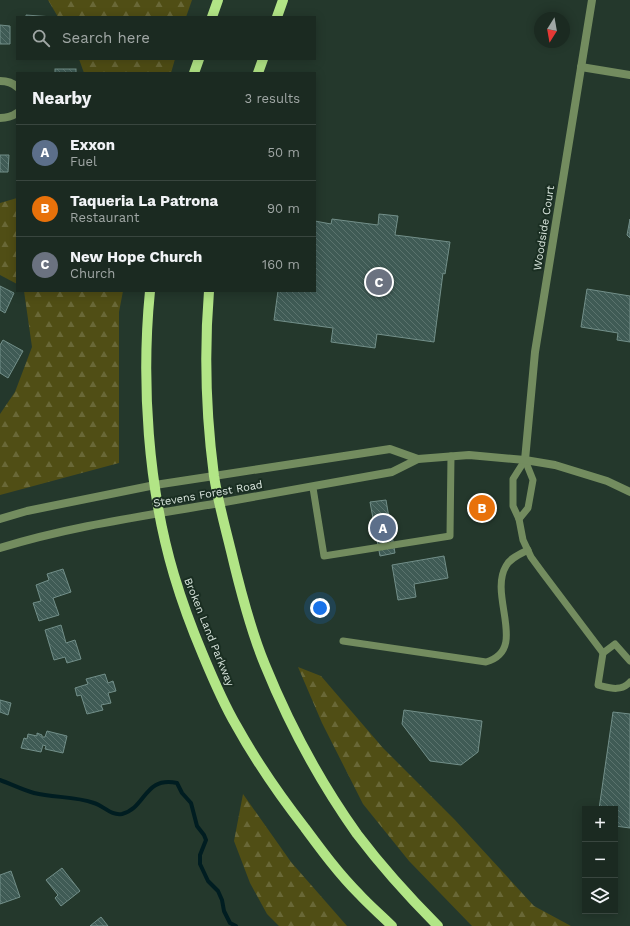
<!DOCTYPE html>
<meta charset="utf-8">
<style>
body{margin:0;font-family:"Work Sans",sans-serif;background:#28362e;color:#f1f3f6}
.controls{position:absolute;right:12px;bottom:12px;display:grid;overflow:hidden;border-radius:0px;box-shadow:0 2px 10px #0003}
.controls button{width:36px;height:36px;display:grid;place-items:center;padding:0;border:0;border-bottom:1px solid #39463f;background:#1b2a21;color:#f1f3f6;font:20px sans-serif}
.compass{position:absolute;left:534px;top:12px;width:36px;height:36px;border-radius:50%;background:#1b2a21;box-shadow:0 2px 10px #0003;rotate:191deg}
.you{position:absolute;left:320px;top:608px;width:14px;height:14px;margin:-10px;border:3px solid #fff;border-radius:50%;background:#1a73e8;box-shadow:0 0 0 6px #1a73e833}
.badge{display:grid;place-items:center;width:26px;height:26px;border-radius:50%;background:#a7b1fc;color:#fff;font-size:13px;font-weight:700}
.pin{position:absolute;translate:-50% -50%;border:2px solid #fff;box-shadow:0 1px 4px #0006}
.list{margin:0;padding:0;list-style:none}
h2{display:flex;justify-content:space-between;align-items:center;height:52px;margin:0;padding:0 16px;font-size:17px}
h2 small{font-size:13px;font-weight:400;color:#a0a7a5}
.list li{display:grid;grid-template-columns:26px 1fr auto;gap:12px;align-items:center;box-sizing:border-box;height:56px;padding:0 16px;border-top:1px solid #39463f}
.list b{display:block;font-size:15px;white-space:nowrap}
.list p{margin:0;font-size:13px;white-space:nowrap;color:#a0a7a5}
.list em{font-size:13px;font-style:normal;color:#a0a7a5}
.icon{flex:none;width:22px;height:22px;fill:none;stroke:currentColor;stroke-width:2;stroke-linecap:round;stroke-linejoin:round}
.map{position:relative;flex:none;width:630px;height:926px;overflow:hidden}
.search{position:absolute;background:#1b2a21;box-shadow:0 2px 10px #0003;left:16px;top:16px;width:300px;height:44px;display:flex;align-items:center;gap:10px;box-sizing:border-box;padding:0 14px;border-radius:0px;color:#a0a7a5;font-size:15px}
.panel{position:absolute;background:#1b2a21;box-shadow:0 2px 10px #0003;left:16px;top:72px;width:300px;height:220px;border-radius:0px}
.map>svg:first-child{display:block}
.forest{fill:url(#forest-firs)}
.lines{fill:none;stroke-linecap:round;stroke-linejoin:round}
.stream{stroke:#001d21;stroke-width:4}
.building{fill:url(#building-back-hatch);stroke:#728f89}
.service{stroke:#738c5f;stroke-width:7}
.minor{stroke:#738c5f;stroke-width:8}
.tertiary{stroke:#738c5f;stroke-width:8}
.primary{stroke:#b2e586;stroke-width:10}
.labels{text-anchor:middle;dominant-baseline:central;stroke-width:4;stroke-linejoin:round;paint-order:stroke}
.street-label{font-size:11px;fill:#dae6de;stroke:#1a2e22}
</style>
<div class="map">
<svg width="630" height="926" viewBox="0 0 630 926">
<defs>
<pattern id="forest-firs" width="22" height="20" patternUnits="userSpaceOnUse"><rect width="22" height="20" fill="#504e15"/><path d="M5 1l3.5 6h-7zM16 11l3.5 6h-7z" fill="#696837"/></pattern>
<pattern id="building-back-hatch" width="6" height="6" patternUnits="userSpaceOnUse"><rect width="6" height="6" fill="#3f5b55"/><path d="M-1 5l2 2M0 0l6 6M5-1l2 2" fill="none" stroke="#5a736d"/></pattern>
</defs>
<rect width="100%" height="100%" fill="#24382c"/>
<!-- forest -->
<g class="forest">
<polygon points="48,0 192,0 186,17 58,17"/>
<polygon points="79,59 175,59 171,73 84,73"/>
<polygon points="17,198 17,284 0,275 0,203"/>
<polygon points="24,291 123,291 119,312 119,463 0,495 0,414 15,392 32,347"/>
<polygon points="298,667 321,676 383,748 455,820 534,906 571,926 472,926 409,861 363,804 322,723"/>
<polygon points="243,794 291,862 347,926 279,926 267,914 250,883 234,841"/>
</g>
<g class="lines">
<!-- stream -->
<path class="stream" d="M 0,780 C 11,784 23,790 34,793 C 54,798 75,796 94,803 C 104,806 111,816 122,814 C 146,808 144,776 177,783 L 182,793 L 191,803 L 197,826 L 204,835 L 206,840 L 200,855 L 200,864 L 208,881 L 218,891 L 222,900 L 224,911 L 230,923 L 236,926"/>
</g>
<!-- building -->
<g class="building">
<polygon points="26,15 53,17 26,17"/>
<polygon points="0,25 10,26 10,44 0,44"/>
<rect x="55" y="69" width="21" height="4"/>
<polygon points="0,155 9,155 8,172 0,172"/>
<polygon points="379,214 398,216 395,235 450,242 445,274 443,273 434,342 377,334 375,348 331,342 333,328 274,320 278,291 315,291 315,221 331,224 332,219 378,225"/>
<polygon points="630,219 630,238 627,235"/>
<polygon points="0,286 14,293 5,313 0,310"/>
<polygon points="587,289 630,296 630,342 617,340 618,333 581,327"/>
<polygon points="3,340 23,351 8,378 0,373 0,345"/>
<polygon points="386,500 395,553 380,556 370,502"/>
<polygon points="444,556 448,578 414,584 416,597 398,600 392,565"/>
<polygon points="63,569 71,592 53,598 59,615 39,621 33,603 41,601 36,585 49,580 47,574"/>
<polygon points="61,625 66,643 75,640 81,659 67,663 65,657 54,660 45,630"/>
<polygon points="105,674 108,683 113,681 116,691 108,693 111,703 101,705 103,710 87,714 81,695 77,696 75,688 88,684 86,679"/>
<polygon points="0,700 11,703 8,715 0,712"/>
<polygon points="404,710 482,721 478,752 461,765 430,761 402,724"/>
<polygon points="613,712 630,714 630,828 615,826 615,809 599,809"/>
<polygon points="47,731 67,736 63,753 45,749 46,746 43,745 41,752 21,748 24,738 27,739 28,734 37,736 37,733 42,735 42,737 45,737"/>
<polygon points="62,868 80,891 61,906 55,898 58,895 46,880"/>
<polygon points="11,871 20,897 0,904 0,875"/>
<polygon points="101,917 108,926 90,926"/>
</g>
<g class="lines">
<!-- service -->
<g class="service">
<polyline points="525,460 513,479 513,506 519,519 523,540 531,557 542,572 603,653"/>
<polyline points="313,488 324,556 450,536 451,456"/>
<polyline points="519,519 528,508 533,480 525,460"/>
<path d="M 343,641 L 486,662 C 529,650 488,596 506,566 C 510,558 520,554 528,550"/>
<path d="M 630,661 L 615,644 L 603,653 L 598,685 C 610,688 621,692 630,682"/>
</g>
<!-- minor -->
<g class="minor">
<polyline points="581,67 630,75"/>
<path d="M 0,81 C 7,81 12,82 17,87"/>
<path d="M 0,118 C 7,118 11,117 17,113"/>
<polyline points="525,460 535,352 592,0"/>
<polyline points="214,476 390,449 418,459"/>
<polyline points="219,503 392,472 418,459 469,455 525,460 555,465 607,481 630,492"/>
</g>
<!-- tertiary -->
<g class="tertiary">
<polyline points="0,519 27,511 155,485 214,476"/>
<path d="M 0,548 C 71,526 145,516 219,503"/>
</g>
<!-- primary -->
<g class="primary">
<polyline points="212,17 218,0"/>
<polyline points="277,17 283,0"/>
<polyline points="194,73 199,59"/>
<polyline points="258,73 263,59"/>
<path d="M 150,291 C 141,382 148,488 174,575 C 182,602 192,629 203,655 C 213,679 223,703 236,725 C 256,761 280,796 305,828 C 322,851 339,874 359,894 C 369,905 381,915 392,926"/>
<path d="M 209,291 C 204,353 206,415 214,476 C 218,502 225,526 231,551 C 240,589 250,629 265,665 C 289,724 320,782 357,834 C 382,867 409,897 438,926"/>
</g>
</g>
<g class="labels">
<!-- street labels -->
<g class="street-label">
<text transform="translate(544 228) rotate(-81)">Woodside Court</text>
<text transform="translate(208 494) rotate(-10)">Stevens Forest Road</text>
<text transform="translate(209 632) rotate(68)">Broken Land Parkway</text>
</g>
</g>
</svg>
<div class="controls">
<button>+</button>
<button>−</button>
<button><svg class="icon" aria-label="layers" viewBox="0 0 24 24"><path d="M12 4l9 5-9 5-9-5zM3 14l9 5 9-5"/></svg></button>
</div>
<svg class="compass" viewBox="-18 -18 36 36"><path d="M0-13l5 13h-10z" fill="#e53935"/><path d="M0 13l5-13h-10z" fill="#a0a7a5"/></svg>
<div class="you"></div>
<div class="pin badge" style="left:383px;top:528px;background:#5c6f8a">A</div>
<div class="pin badge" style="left:482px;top:508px;background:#e8710a">B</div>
<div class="pin badge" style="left:379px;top:282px;background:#6b7280">C</div>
<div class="search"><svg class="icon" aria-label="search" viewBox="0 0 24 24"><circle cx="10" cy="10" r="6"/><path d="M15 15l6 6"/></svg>Search here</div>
<section class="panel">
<h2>Nearby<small>3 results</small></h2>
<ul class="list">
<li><span class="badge" style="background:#5c6f8a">A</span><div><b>Exxon</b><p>Fuel</p></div><em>50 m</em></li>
<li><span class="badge" style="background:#e8710a">B</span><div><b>Taqueria La Patrona</b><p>Restaurant</p></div><em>90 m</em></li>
<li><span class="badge" style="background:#6b7280">C</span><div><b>New Hope Church</b><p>Church</p></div><em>160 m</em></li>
</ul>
</section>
</div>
